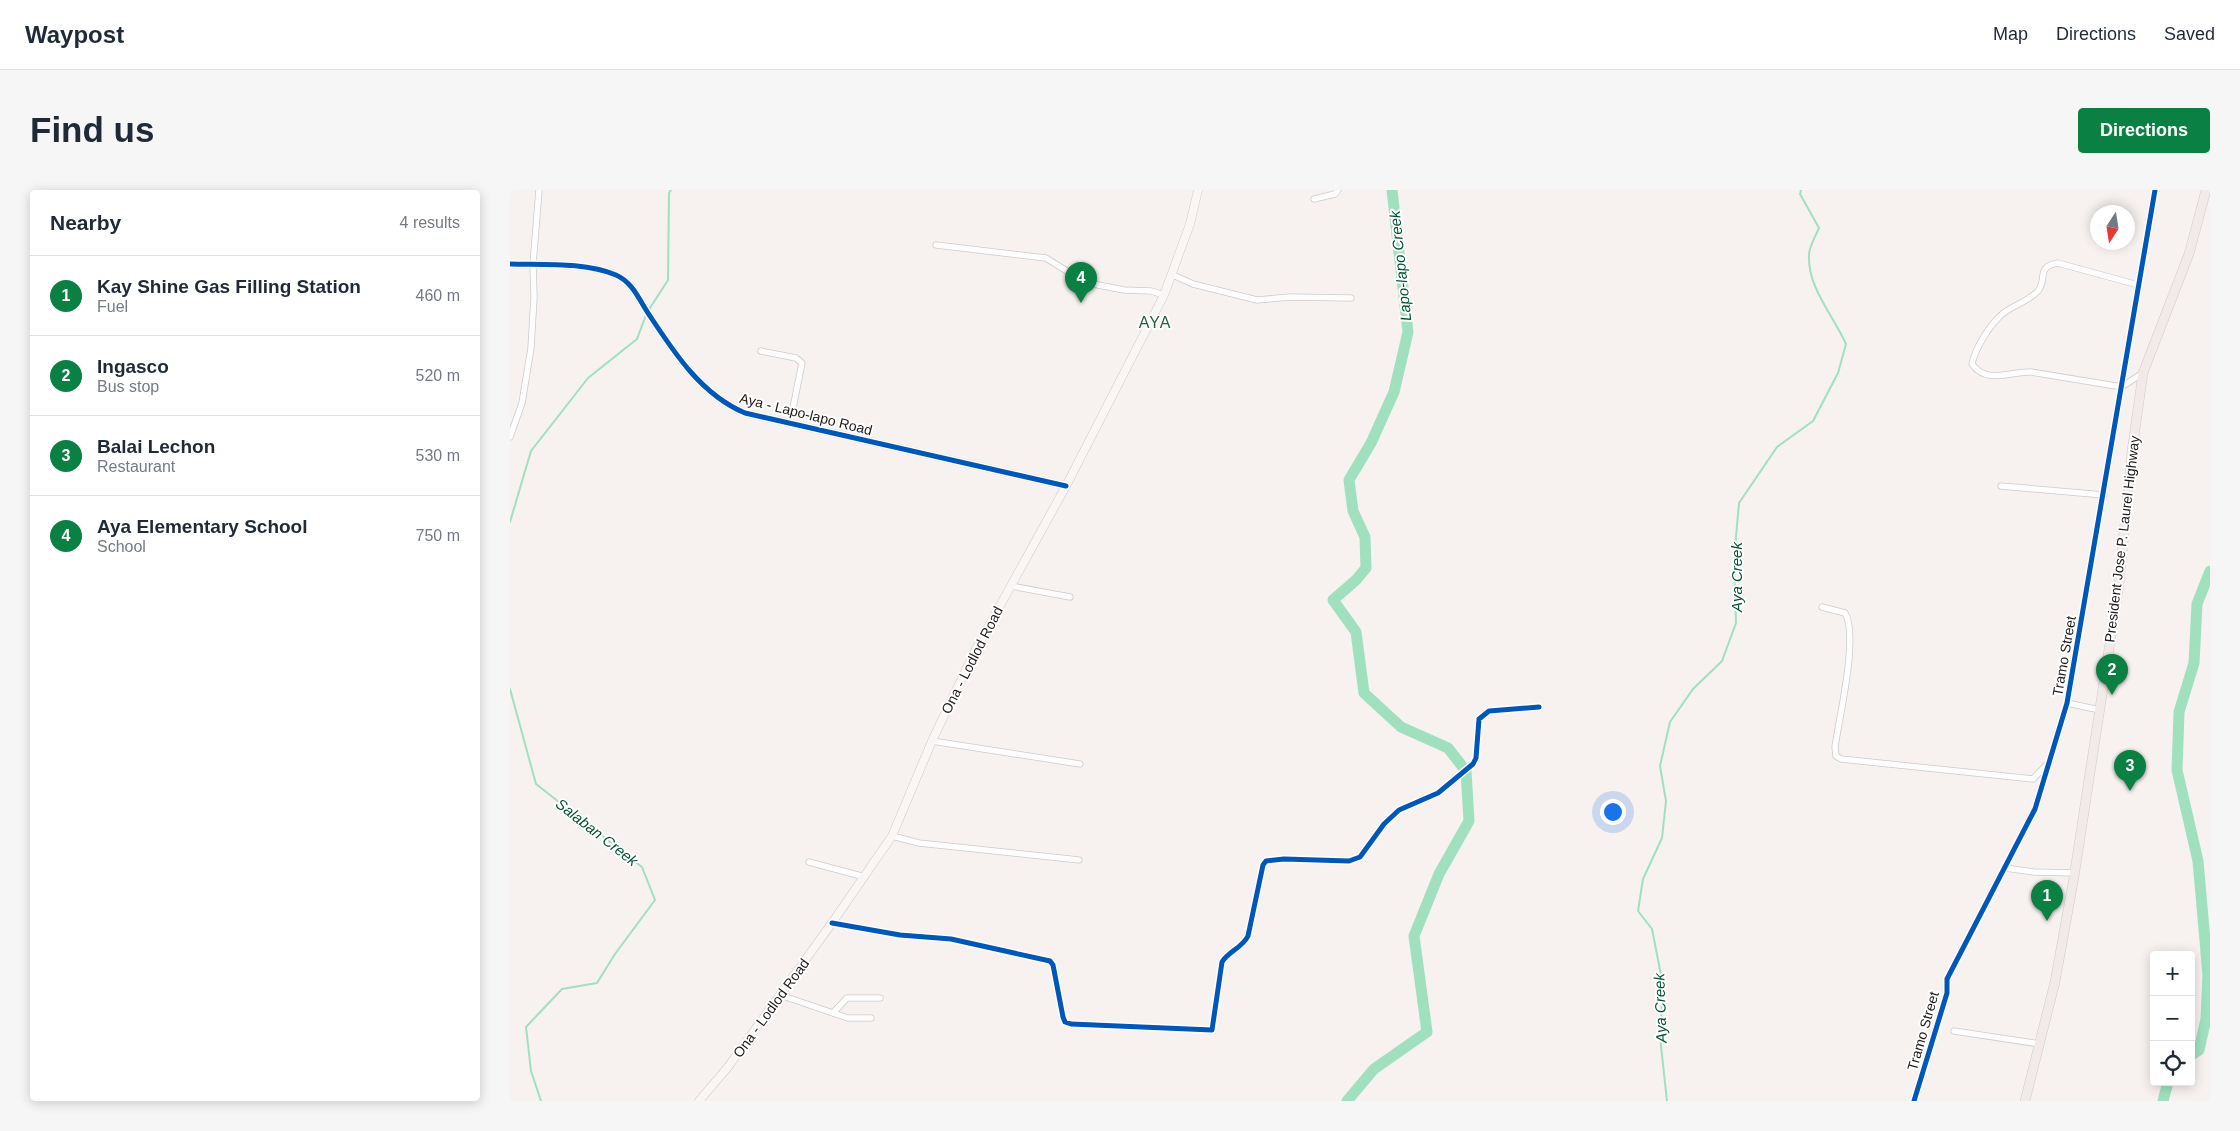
<!DOCTYPE html>
<meta charset="utf-8">
<style>
body{margin:0;font-family:Helvetica,sans-serif;background:#f6f6f7;color:#1f2937}
.controls{position:absolute;right:15px;bottom:15px;display:grid;overflow:hidden;border-radius:5px;box-shadow:0 2px 12px #0003}
.controls button{width:45px;height:45px;display:grid;place-items:center;padding:0;border:0;border-bottom:1px solid #e0e1e3;background:#fff;color:#1f2937;font:25px sans-serif}
.compass{position:absolute;left:1580px;top:15px;width:45px;height:45px;border-radius:50%;background:#fff;box-shadow:0 2px 12px #0003;rotate:192deg}
.you{position:absolute;left:1102px;top:621px;width:18px;height:18px;margin:-12px;border:4px solid #fff;border-radius:50%;background:#1a73e8;box-shadow:0 0 0 8px #1a73e833}
.badge{display:grid;place-items:center;width:32px;height:32px;border-radius:50%;background:#0b8043;color:#fff;font-size:16px;font-weight:700}
.pin{position:absolute;translate:-50% -41px;filter:drop-shadow(0 1px 2px #0008)}
.pin::after{content:'';position:absolute;top:26px;width:18px;height:15px;background:inherit;clip-path:polygon(0 0,100% 0,50% 100%)}
.list{margin:0;padding:0;list-style:none}
h2{display:flex;justify-content:space-between;align-items:center;height:65px;margin:0;padding:0 20px;font-size:21px}
h2 small{font-size:16px;font-weight:400;color:#747a83}
.list li{display:grid;grid-template-columns:32px 1fr auto;gap:15px;align-items:center;box-sizing:border-box;height:80px;padding:0 20px;border-top:1px solid #e0e1e3}
.list b{display:block;font-size:19px;white-space:nowrap}
.list p{margin:0;font-size:16px;white-space:nowrap;color:#747a83}
.list em{font-size:16px;font-style:normal;color:#747a83}
.icon{flex:none;width:28px;height:28px;fill:none;stroke:currentColor;stroke-width:2;stroke-linecap:round;stroke-linejoin:round}
.map{position:relative;flex:none;width:1700px;height:911px;overflow:hidden;border-radius:5px}
header{display:flex;align-items:center;gap:30px;box-sizing:border-box;height:70px;padding:0 25px;background:#fff;border-bottom:1px solid #e0e1e3}
header strong{font-size:24px}
nav{display:flex;gap:28px;margin-inline-start:auto;font-size:18px}
.intro{display:flex;align-items:center;justify-content:space-between;box-sizing:border-box;height:120px;padding:0 30px}
h1{margin:0;font-size:35px}
.button{padding:12px 22px;border-radius:5px;background:#0b8043;color:#fff;font-size:18px;font-weight:700}
main{display:flex;gap:30px;padding:0 30px}
aside{flex:1;background:#fff;border-radius:5px;box-shadow:0 2px 12px #0003}
.map>svg:first-child{display:block}
.lines{fill:none;stroke-linecap:round;stroke-linejoin:round}
.stream{stroke:#a0e0bf;stroke-width:2}
.river{stroke:#a0e0bf;stroke-width:11}
.minor-casing{stroke:#cfcaca;stroke-width:7}
.tertiary-casing{stroke:#cfcaca;stroke-width:8}
.secondary-casing{stroke:#cfcaca;stroke-width:9}
.trunk-casing{stroke:#cfcccb;stroke-width:10}
.minor{stroke:#fefdfd;stroke-width:5.5}
.tertiary{stroke:#fefdfd;stroke-width:7}
.secondary{stroke:#faf6f5;stroke-width:8}
.trunk{stroke:#f2eae8;stroke-width:9}
.cycleway-casing{stroke:#fff;stroke-width:8}
.cycleway{stroke:#0057b8;stroke-width:5}
.labels{text-anchor:middle;dominant-baseline:central;stroke-width:4;stroke-linejoin:round;paint-order:stroke}
.street-label{font-size:14px;fill:#1d1918;stroke:#fff}
.water-label{font-size:15px;font-style:italic;fill:#005134;stroke:#fff}
.quarter-label{font-size:16px;letter-spacing:1px;fill:#216043;stroke:#fff}
</style>
<header>
<strong>Waypost</strong>
<nav><a>Map</a><a>Directions</a><a>Saved</a></nav>
</header>
<div class="intro"><h1>Find us</h1><a class="button">Directions</a></div>
<main>
<aside>
<h2>Nearby<small>4 results</small></h2>
<ul class="list">
<li><span class="badge">1</span><div><b>Kay Shine Gas Filling Station</b><p>Fuel</p></div><em>460 m</em></li>
<li><span class="badge">2</span><div><b>Ingasco</b><p>Bus stop</p></div><em>520 m</em></li>
<li><span class="badge">3</span><div><b>Balai Lechon</b><p>Restaurant</p></div><em>530 m</em></li>
<li><span class="badge">4</span><div><b>Aya Elementary School</b><p>School</p></div><em>750 m</em></li>
</ul>
</aside>
<div class="map">
<svg width="1700" height="911" viewBox="0 0 1700 911">
<rect width="100%" height="100%" fill="#f7f1f0"/>
<g class="lines">
<!-- stream -->
<g class="stream">
<polyline points="138,121 158,90 159,3 161,0"/>
<polyline points="0,332 21,261 78,188 127,149 136,125"/>
<polyline points="0,499 26,594 132,677 145,710 105,764 87,793 52,799 16,837 21,881 31,911"/>
<path d="M 1157,911 L 1150,847 L 1153,795 L 1142,739 L 1128,721 L 1133,689 L 1152,648 L 1156,611 L 1150,576 L 1160,532 L 1183,499 L 1212,471 L 1226,433 L 1224,369 L 1229,313 L 1267,257 L 1303,231 L 1328,183 L 1336,154 C 1323,125 1297,97 1299,64 C 1300,55 1306,45 1309,38 L 1290,4 L 1291,0"/>
</g>
<!-- river -->
<g class="river">
<polyline points="1681,865 1689,860 1696,829 1698,785 1688,671 1667,580 1669,522 1684,473 1687,414 1700,381"/>
<polyline points="837,911 864,879 917,842 904,746 929,684 959,631 956,581 938,558 891,537 854,503 846,442 823,410 846,390 856,378 855,347 843,321 839,290 861,253 884,202 898,142 882,0"/>
<polyline points="1653,911 1658,892"/>
</g>
<!-- minor casing -->
<g class="minor-casing">
<g id="minor">
<polyline points="804,9 825,4 828,0"/>
<polyline points="426,55 536,68 568,88 588,95 614,100 641,101 654,105"/>
<polyline points="663,85 683,94 747,110 780,107 841,108"/>
<path d="M 1628,95 L 1548,73 C 1525,77 1538,89 1528,101 C 1517,113 1499,116 1489,127 C 1478,138 1465,159 1462,174 C 1476,195 1502,181 1521,182 L 1606,196 L 1613,196 L 1633,183"/>
<polyline points="251,161 286,168 292,173 280,233"/>
<polyline points="0,247 12,213 21,158 24,107 23,74 29,0"/>
<polyline points="1491,296 1594,305"/>
<polyline points="501,396 560,407"/>
<path d="M 1312,417 L 1335,423 C 1349,446 1329,528 1325,557 L 1326,566 L 1331,569 L 1523,589 L 1540,571"/>
<polyline points="1557,513 1590,520"/>
<polyline points="422,551 570,574"/>
<polyline points="382,646 409,653 569,670"/>
<polyline points="299,672 355,687"/>
<polyline points="1495,678 1524,682 1565,683"/>
<path d="M 322,733 L 390,745 L 441,749 L 540,771 L 543,775 L 553,827 L 555,832 L 561,834 L 702,840 L 712,772 C 719,761 732,758 738,746 L 753,675 L 756,671 L 774,669 L 839,671 L 850,667 L 874,634 L 889,620 L 928,603 L 963,574 L 966,568 L 969,529 L 979,521 L 1029,517"/>
<polyline points="270,805 338,828 361,828"/>
<polyline points="323,823 337,808 370,808"/>
<polyline points="1444,841 1530,854"/>
<polyline points="1404,911 1437,803 1437,789 1525,619 1557,513 1645,0"/>
</g>
</g>
<!-- tertiary casing -->
<g class="tertiary-casing">
<path id="tertiary" d="M 0,74 C 34,75 75,72 106,85 C 124,93 130,112 140,126 C 165,164 192,205 235,223 L 556,296"/>
</g>
<!-- secondary casing -->
<g class="secondary-casing">
<polyline id="secondary" points="189,911 218,877 322,733 382,646 422,551 465,461 556,296 654,105 680,34 688,0"/>
</g>
<!-- trunk casing -->
<g class="trunk-casing">
<polyline id="trunk" points="1515,911 1545,792 1564,687 1609,394 1622,261 1633,183 1679,64 1696,0"/>
</g>
<!-- minor -->
<use href="#minor" class="minor"/>
<!-- tertiary -->
<use href="#tertiary" class="tertiary"/>
<!-- secondary -->
<use href="#secondary" class="secondary"/>
<!-- trunk -->
<use href="#trunk" class="trunk"/>
<!-- cycleway casing -->
<g class="cycleway-casing">
<g id="cycleway">
<path d="M 0,74 C 34,75 75,72 106,85 C 124,93 130,112 140,126 C 165,164 192,205 235,223 L 556,296"/>
<path d="M 322,733 L 390,745 L 441,749 L 540,771 L 543,775 L 553,827 L 555,832 L 561,834 L 702,840 L 712,772 C 719,761 732,758 738,746 L 753,675 L 756,671 L 774,669 L 839,671 L 850,667 L 874,634 L 889,620 L 928,603 L 963,574 L 966,568 L 969,529 L 979,521 L 1029,517"/>
<polyline points="1404,911 1437,803 1437,789 1525,619 1557,513 1645,0"/>
</g>
</g>
<!-- cycleway -->
<use href="#cycleway" class="cycleway"/>
</g>
<g class="labels">
<!-- street labels -->
<g class="street-label">
<text transform="translate(296 224) rotate(14)">Aya - Lapo-lapo Road</text>
<text transform="translate(1612 349) rotate(-83)">President Jose P. Laurel Highway</text>
<text transform="translate(1554 466) rotate(-80)">Tramo Street</text>
<text transform="translate(462 470) rotate(-63)">Ona - Lodlod Road</text>
<text transform="translate(261 818) rotate(-54)">Ona - Lodlod Road</text>
<text transform="translate(1413 841) rotate(-74)">Tramo Street</text>
</g>
<!-- water labels -->
<g class="water-label">
<text transform="translate(890 76) rotate(-96)">Lapo-lapo Creek</text>
<text transform="translate(1226 387) rotate(-90)">Aya Creek</text>
<text transform="translate(87 642) rotate(38)">Salaban Creek</text>
<text transform="translate(1150 818) rotate(-92)">Aya Creek</text>
</g>
<!-- quarter labels -->
<g class="quarter-label">
<text x="645" y="132">AYA</text>
</g>
</g>
</svg>
<div class="controls">
<button>+</button>
<button>−</button>
<button><svg class="icon" aria-label="locate" viewBox="0 0 24 24"><circle cx="12" cy="12" r="6"/><path d="M12 2v4M12 18v4M2 12h4M18 12h4"/></svg></button>
</div>
<svg class="compass" viewBox="-18 -18 36 36"><path d="M0-13l5 13h-10z" fill="#e53935"/><path d="M0 13l5-13h-10z" fill="#747a83"/></svg>
<div class="you"></div>
<div class="pin badge" style="left:1537px;top:731px">1</div>
<div class="pin badge" style="left:1602px;top:505px">2</div>
<div class="pin badge" style="left:1620px;top:601px">3</div>
<div class="pin badge" style="left:571px;top:113px">4</div>
</div>
</main>
